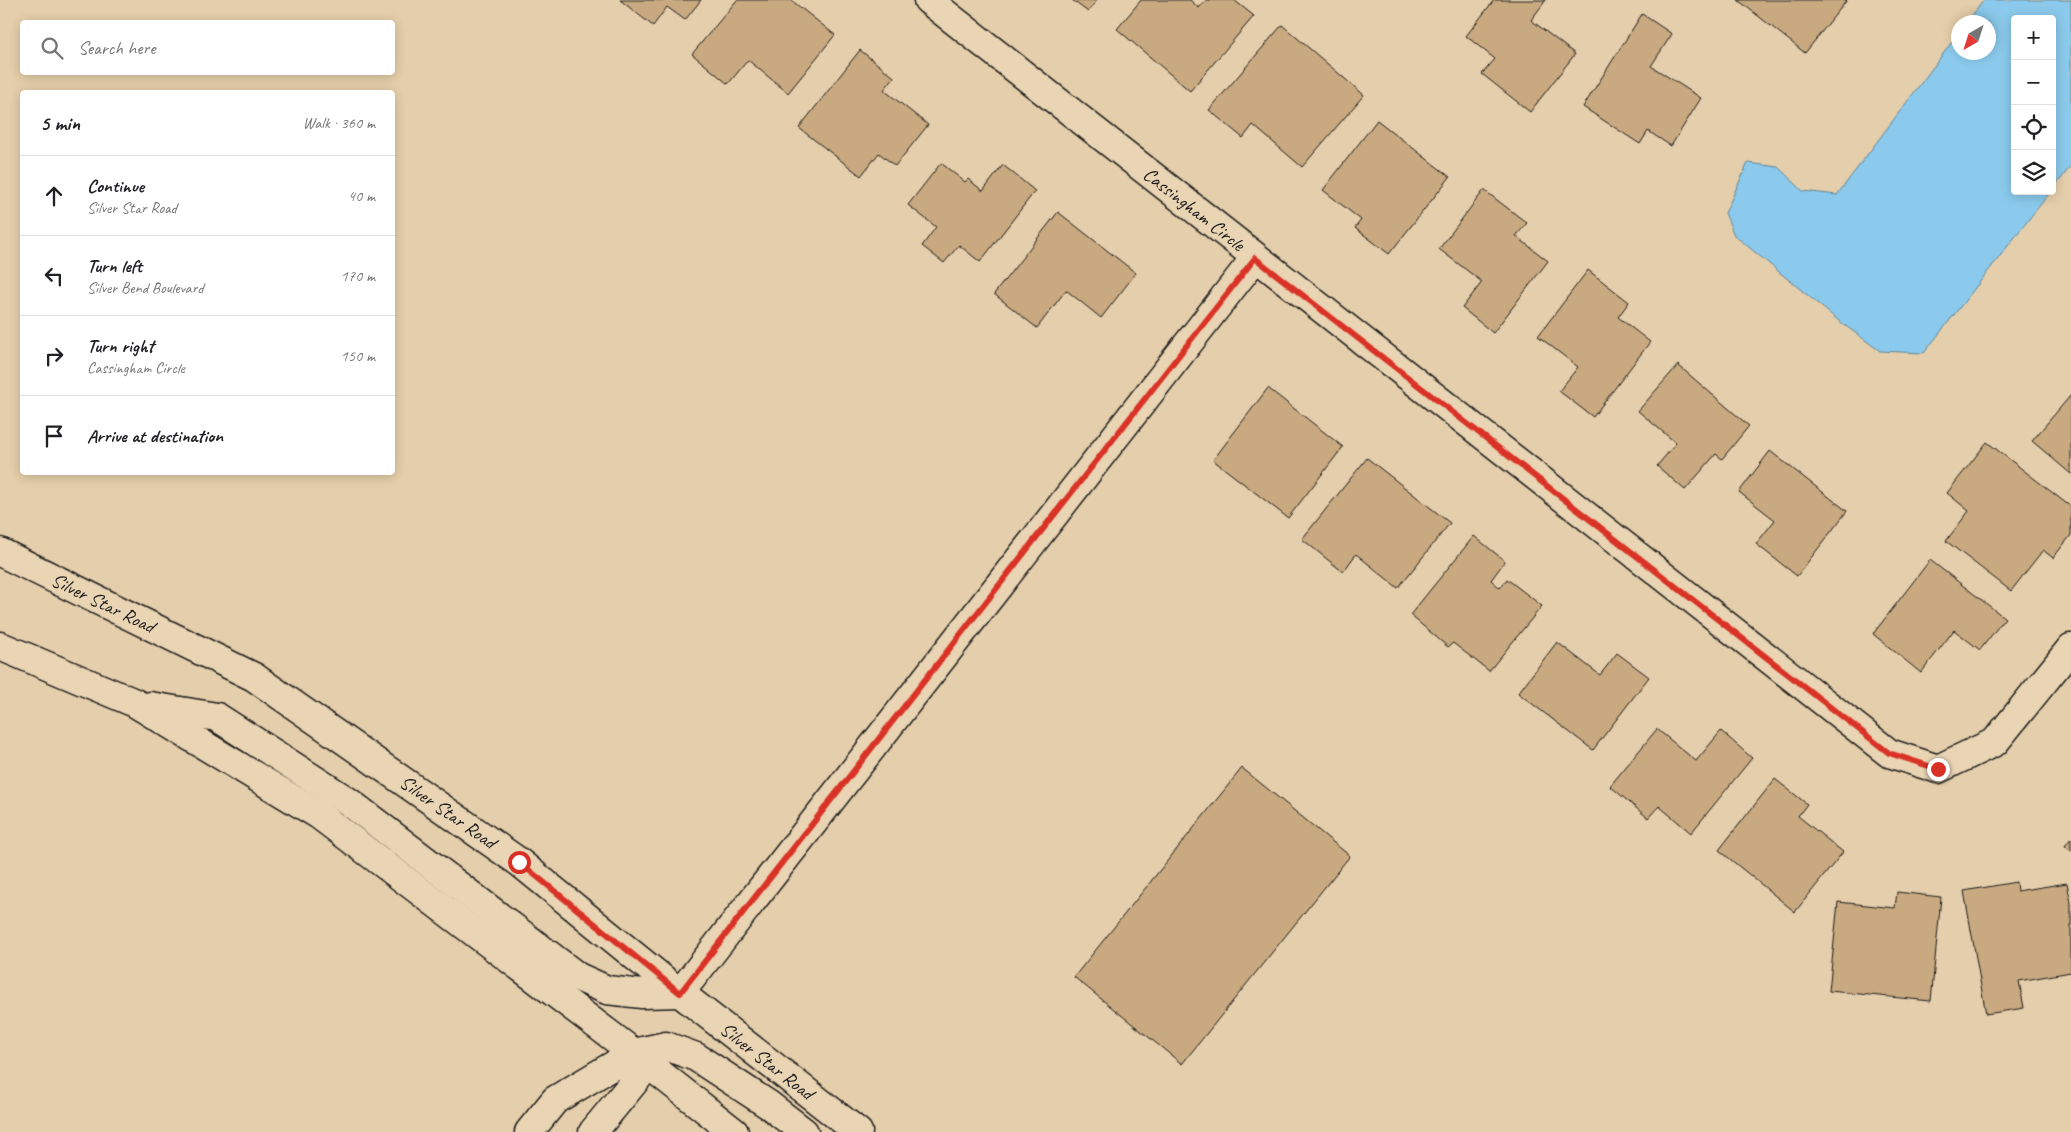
<!DOCTYPE html>
<meta charset="utf-8">
<style>
body{margin:0;font-family:Caveat,sans-serif;background:#f6f6f6;color:#202124}
.controls{position:absolute;right:15px;top:15px;display:grid;overflow:hidden;border-radius:5px;box-shadow:0 2px 12px #0003}
.controls button{width:45px;height:45px;display:grid;place-items:center;padding:0;border:0;border-bottom:1px solid #e0e0e0;background:#fff;color:#202124;font:25px sans-serif}
.compass{position:absolute;left:1951px;top:15px;width:45px;height:45px;border-radius:50%;background:#fff;box-shadow:0 2px 12px #0003;rotate:219deg}
.stop{position:absolute;width:15px;height:15px;margin:-11px;border:4px solid #d93025;border-radius:50%;background:#fff}
.stop.end{background:#d93025;border-color:#fff;box-shadow:0 1px 5px #0008}
.list{margin:0;padding:0;list-style:none}
h2{display:flex;justify-content:space-between;align-items:center;height:65px;margin:0;padding:0 20px;font-size:21px}
h2 small{font-size:16px;font-weight:400;color:#757577}
.list li{display:grid;grid-template-columns:32px 1fr auto;gap:15px;align-items:center;box-sizing:border-box;height:80px;padding:0 20px;border-top:1px solid #e0e0e0}
.list b{display:block;font-size:19px;white-space:nowrap}
.list p{margin:0;font-size:16px;white-space:nowrap;color:#757577}
.list em{font-size:16px;font-style:normal;color:#757577}
.icon{flex:none;width:28px;height:28px;fill:none;stroke:currentColor;stroke-width:2;stroke-linecap:round;stroke-linejoin:round}
.map{position:relative;flex:none;width:2071px;height:1132px;overflow:hidden}
.search{position:absolute;background:#fff;box-shadow:0 2px 12px #0003;left:20px;top:20px;width:375px;height:55px;display:flex;align-items:center;gap:12px;box-sizing:border-box;padding:0 18px;border-radius:5px;color:#757577;font-size:19px}
.panel{position:absolute;background:#fff;box-shadow:0 2px 12px #0003;left:20px;top:90px;width:375px;height:385px;border-radius:5px}
.map>svg:first-child{display:block}
.water{fill:#8bcaec;stroke:#5f8499}
.building{fill:#c8a980;stroke:#1c1c1c}
.lines{fill:none;stroke-linecap:round;stroke-linejoin:round}
.street-casing{stroke:#1c1c1c;stroke-width:31}
.secondary-casing{stroke:#1c1c1c;stroke-width:31}
.street{stroke:#e9d4b3;stroke-width:28}
.secondary{stroke:#e9d4b3;stroke-width:28}
.route{stroke:#d93025;stroke-width:6}
.labels{text-anchor:middle;dominant-baseline:central;stroke-width:4;stroke-linejoin:round;paint-order:stroke}
.street-label{font-size:20px;fill:#1c1c1c;stroke:#e9d4b3}
</style>
<div class="map">
<svg width="2071" height="1132" viewBox="0 0 2071 1132">
<rect width="100%" height="100%" fill="#e5ceab"/>
<filter id="ink" filterUnits="userSpaceOnUse"><feTurbulence type="fractalNoise" baseFrequency=".02" numOctaves="2"/><feDisplacementMap in="SourceGraphic" scale="10" xChannelSelector="R" yChannelSelector="G"/><feConvolveMatrix kernelMatrix="1 2 1 2 8 2 1 2 1" color-interpolation-filters="sRGB"/></filter>
<g filter="url(#ink)">
<!-- water -->
<polygon class="water" points="1984,0 2071,0 2071,166 2052,190 2052,19 2015,19 2015,191 2051,191 1924,353 1880,351 1839,321 1734,235 1725,213 1748,163 1778,167 1803,191 1837,195 1958,34 1958,52 1988,52 1988,22 1967,22"/>
<!-- building -->
<g class="building">
<polygon points="620,0 701,0 685,20 667,7 653,26"/>
<polygon points="737,0 791,0 835,35 788,93 748,60 728,84 692,54"/>
<polygon points="1072,0 1097,0 1088,12"/>
<polygon points="1141,0 1190,0 1199,8 1206,0 1234,0 1254,16 1190,91 1117,29"/>
<polygon points="1494,0 1546,0 1531,20 1575,54 1530,112 1482,74 1495,59 1466,36"/>
<polygon points="1738,0 1847,0 1805,53"/>
<polygon points="1642,14 1672,34 1651,66 1701,98 1671,146 1648,131 1640,144 1583,107"/>
<polygon points="1282,25 1364,95 1302,167 1253,125 1243,138 1209,110"/>
<polygon points="860,50 894,77 884,90 928,125 895,166 879,153 861,176 799,128"/>
<polygon points="1377,120 1450,177 1389,254 1355,228 1361,220 1323,190"/>
<polygon points="941,163 965,182 968,179 983,191 1003,165 1035,191 980,262 959,245 944,263 922,246 936,227 908,205"/>
<polygon points="1484,190 1527,223 1516,236 1548,261 1493,333 1462,308 1482,282 1439,249"/>
<polygon points="1058,212 1136,273 1101,318 1066,290 1037,328 994,294"/>
<polygon points="1588,270 1629,302 1618,317 1650,342 1593,417 1559,391 1578,367 1538,336"/>
<polygon points="1678,365 1749,426 1722,459 1716,454 1685,490 1657,466 1676,443 1638,411"/>
<polygon points="1268,388 1343,447 1288,518 1213,460"/>
<polygon points="2071,395 2071,474 2032,441"/>
<polygon points="1987,442 2071,507 2071,535 2053,558 2043,550 2011,591 1946,541 1969,511 1947,493"/>
<polygon points="1770,451 1847,511 1797,576 1756,544 1775,520 1739,492"/>
<polygon points="1367,458 1450,523 1398,588 1356,554 1343,572 1302,539"/>
<polygon points="1474,536 1505,561 1491,580 1500,588 1507,579 1542,606 1489,671 1453,643 1448,647 1410,615"/>
<polygon points="1930,560 2005,618 1980,650 1954,630 1921,673 1873,634"/>
<polygon points="1557,642 1600,675 1617,653 1649,677 1593,750 1518,693"/>
<polygon points="1657,729 1696,761 1721,731 1752,758 1691,833 1659,806 1648,818 1610,786"/>
<polygon points="1242,768 1350,856 1182,1064 1074,977"/>
<polygon points="1775,779 1807,804 1798,816 1843,852 1795,912 1719,850"/>
<polygon points="2071,838 2071,851 2065,846"/>
<polygon points="2016,882 2017,891 2067,883 2071,903 2071,972 2019,981 2024,1008 1986,1014 1964,891"/>
<polygon points="1897,892 1941,897 1931,1001 1829,991 1838,902 1895,908"/>
</g>
<g class="lines">
<!-- street casing -->
<g class="street-casing">
<g id="street">
<polyline points="928,0 1889,753 1938,769 1995,742 2071,648"/>
<polyline points="680,993 1255,258"/>
<polyline points="529,1132 555,1100 634,1053"/>
<polyline points="593,1132 648,1065"/>
</g>
</g>
<!-- secondary casing -->
<g class="secondary-casing">
<g id="secondary">
<polyline points="0,552 254,677 519,862 680,993 858,1132"/>
<polyline points="0,646 135,703 319,815 634,1053 734,1132"/>
<polyline points="150,706 217,717 349,802 578,977 607,990 642,994 680,993"/>
<polyline points="634,1053 666,1046 696,1057 769,1105 804,1132"/>
</g>
</g>
<!-- street -->
<use href="#street" class="street"/>
<!-- secondary -->
<use href="#secondary" class="secondary"/>
</g>
</g>
<g class="lines" filter="url(#ink)">
<!-- route -->
<polyline class="route" points="519,862 680,993 1255,258 1889,753 1938,769"/>
</g>
<g class="labels">
<!-- street labels -->
<g class="street-label">
<text transform="translate(1194 209) rotate(38)">Cassingham Circle</text>
<text transform="translate(103 603) rotate(26)">Silver Star Road</text>
<text transform="translate(448 812) rotate(35)">Silver Star Road</text>
<text transform="translate(767 1061) rotate(38)">Silver Star Road</text>
</g>
</g>
</svg>
<div class="controls">
<button>+</button>
<button>−</button>
<button><svg class="icon" aria-label="locate" viewBox="0 0 24 24"><circle cx="12" cy="12" r="6"/><path d="M12 2v4M12 18v4M2 12h4M18 12h4"/></svg></button>
<button><svg class="icon" aria-label="layers" viewBox="0 0 24 24"><path d="M12 4l9 5-9 5-9-5zM3 14l9 5 9-5"/></svg></button>
</div>
<svg class="compass" viewBox="-18 -18 36 36"><path d="M0-13l5 13h-10z" fill="#e53935"/><path d="M0 13l5-13h-10z" fill="#757577"/></svg>
<div class="stop" style="left:519px;top:862px"></div>
<div class="stop end" style="left:1938px;top:769px"></div>
<div class="search"><svg class="icon" aria-label="search" viewBox="0 0 24 24"><circle cx="10" cy="10" r="6"/><path d="M15 15l6 6"/></svg>Search here</div>
<section class="panel">
<h2>5 min<small>Walk · 360 m</small></h2>
<ul class="list">
<li><svg class="icon" aria-label="ahead" viewBox="0 0 24 24"><path d="M12 20V5M6 11l6-6 6 6"/></svg><div><b>Continue</b><p>Silver Star Road</p></div><em>40 m</em></li>
<li><svg class="icon" aria-label="left" viewBox="0 0 24 24"><path d="M17 20v-9H6M10 6l-5 5 5 5"/></svg><div><b>Turn left</b><p>Silver Bend Boulevard</p></div><em>170 m</em></li>
<li><svg class="icon" aria-label="right" viewBox="0 0 24 24"><path d="M7 20v-9h11M14 6l5 5-5 5"/></svg><div><b>Turn right</b><p>Cassingham Circle</p></div><em>150 m</em></li>
<li><svg class="icon" aria-label="arrive" viewBox="0 0 24 24"><path d="M6 21V4h12l-3 4 3 4H6"/></svg><div><b>Arrive at destination</b></div></li>
</ul>
</section>
</div>
